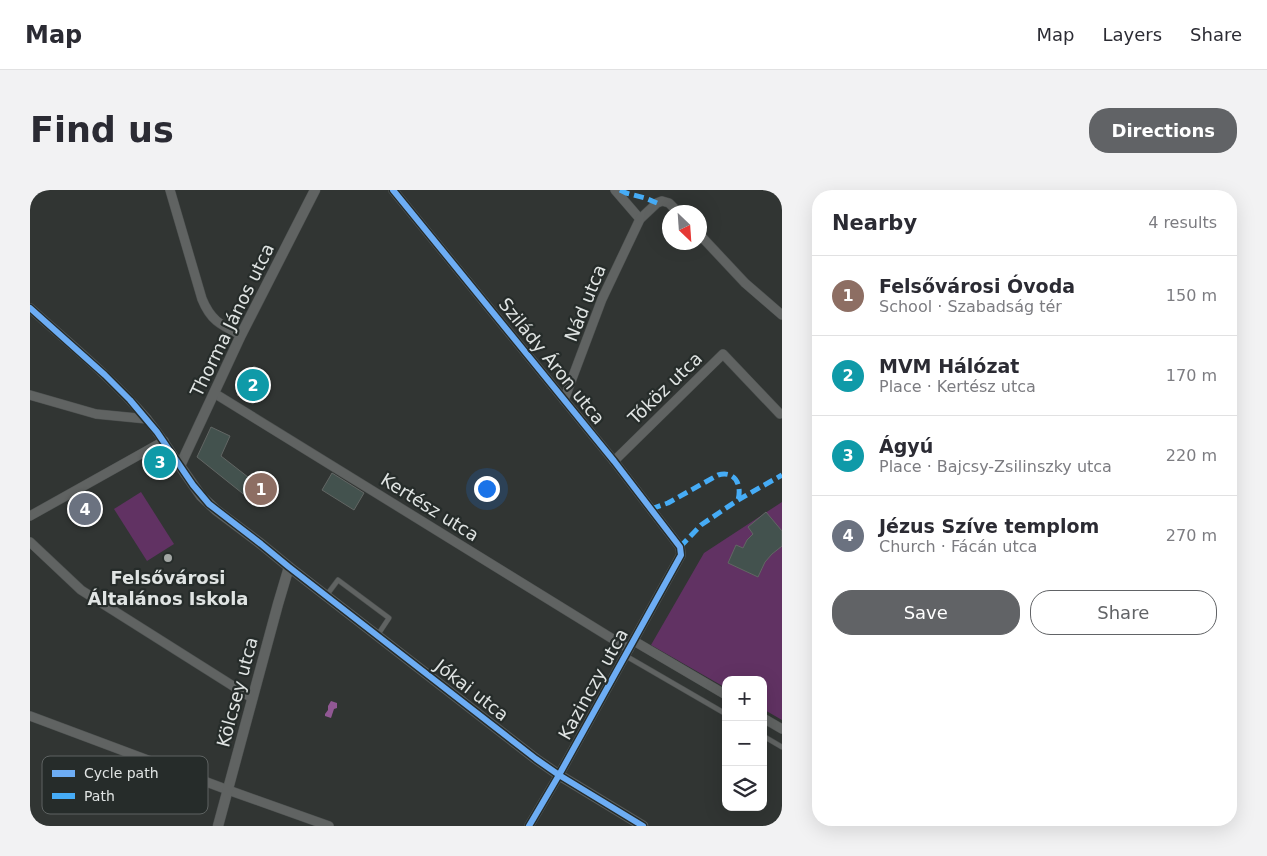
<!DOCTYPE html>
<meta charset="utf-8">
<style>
body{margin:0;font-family:"DejaVu Sans",sans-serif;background:#f2f2f3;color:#2b2b33}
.controls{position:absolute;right:15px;bottom:15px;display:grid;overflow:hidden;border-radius:10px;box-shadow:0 5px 20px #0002}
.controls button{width:45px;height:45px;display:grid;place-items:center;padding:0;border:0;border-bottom:1px solid #e1e1e2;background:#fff;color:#2b2b33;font:25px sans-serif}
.compass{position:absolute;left:632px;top:15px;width:45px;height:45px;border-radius:50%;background:#fff;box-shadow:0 5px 20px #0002;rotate:155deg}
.you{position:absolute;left:456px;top:298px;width:18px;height:18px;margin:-12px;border:4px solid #fff;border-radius:50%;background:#1a73e8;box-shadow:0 0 0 8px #1a73e833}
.badge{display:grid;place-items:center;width:32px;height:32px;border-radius:50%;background:#616366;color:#fff;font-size:16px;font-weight:700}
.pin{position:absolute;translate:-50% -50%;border:2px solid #fff;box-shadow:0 1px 5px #0006}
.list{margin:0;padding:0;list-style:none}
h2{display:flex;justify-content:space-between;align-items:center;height:65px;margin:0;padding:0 20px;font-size:21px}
h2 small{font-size:16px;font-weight:400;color:#7c7c81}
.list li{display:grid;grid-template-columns:32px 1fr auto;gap:15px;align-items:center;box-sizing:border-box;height:80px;padding:0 20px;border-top:1px solid #e1e1e2}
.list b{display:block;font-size:19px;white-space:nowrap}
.list p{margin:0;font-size:16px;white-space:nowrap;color:#7c7c81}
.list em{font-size:16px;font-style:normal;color:#7c7c81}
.actions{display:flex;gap:10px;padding:15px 20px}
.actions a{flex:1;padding:11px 0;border:1px solid #616366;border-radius:20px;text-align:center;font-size:18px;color:#616366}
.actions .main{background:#616366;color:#fff}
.icon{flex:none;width:28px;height:28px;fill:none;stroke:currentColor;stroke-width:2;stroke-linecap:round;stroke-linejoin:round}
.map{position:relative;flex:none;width:752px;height:636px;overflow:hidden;border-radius:20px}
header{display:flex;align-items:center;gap:30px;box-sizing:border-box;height:70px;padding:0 25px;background:#fff;border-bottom:1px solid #e1e1e2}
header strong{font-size:24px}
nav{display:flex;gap:28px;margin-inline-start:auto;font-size:18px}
.intro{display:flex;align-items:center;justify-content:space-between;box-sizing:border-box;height:120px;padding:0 30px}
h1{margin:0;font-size:35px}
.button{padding:12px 22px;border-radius:20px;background:#616366;color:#fff;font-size:18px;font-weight:700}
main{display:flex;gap:30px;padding:0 30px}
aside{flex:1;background:#fff;border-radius:20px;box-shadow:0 5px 20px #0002}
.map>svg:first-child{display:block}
.green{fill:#613263}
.water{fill:#915894}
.building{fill:#43524e;stroke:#626664}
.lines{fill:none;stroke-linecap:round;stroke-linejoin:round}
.service-casing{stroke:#4d5150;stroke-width:5.5}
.minor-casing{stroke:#4d5150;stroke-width:10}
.tertiary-casing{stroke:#4d5150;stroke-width:11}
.service{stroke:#606362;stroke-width:4.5}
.minor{stroke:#606362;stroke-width:9}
.tertiary{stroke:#606362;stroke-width:10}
.quiet{stroke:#46acf6;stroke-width:5;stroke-dasharray:10 5;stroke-linecap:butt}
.cycleway-casing{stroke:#262c2a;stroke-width:9}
.cycleway{stroke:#6dadf4;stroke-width:6}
.poi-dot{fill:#a3a7a5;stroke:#262c2a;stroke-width:2}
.labels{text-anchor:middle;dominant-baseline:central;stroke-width:4.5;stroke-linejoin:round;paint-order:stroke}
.street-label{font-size:18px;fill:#e0e4e3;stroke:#262c2a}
.poi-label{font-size:18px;font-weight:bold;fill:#e0e4e3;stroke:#262c2a}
.key{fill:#262c2a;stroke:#5e6362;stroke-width:1}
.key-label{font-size:14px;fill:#e0e4e3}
</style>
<header>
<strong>Map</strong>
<nav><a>Map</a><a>Layers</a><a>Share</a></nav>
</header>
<div class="intro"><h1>Find us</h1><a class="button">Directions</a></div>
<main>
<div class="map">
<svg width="752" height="636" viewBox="0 0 752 636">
<rect width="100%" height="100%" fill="#313533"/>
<!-- green -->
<g class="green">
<polygon points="111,302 144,354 117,371 84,319"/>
<polygon points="752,312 752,530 733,519 733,490 696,490 696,498 621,455 674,363"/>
</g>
<!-- water -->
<polygon class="water" points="301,511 307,513 307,518 304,519 301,528 295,526 295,524 298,520 298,516"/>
<!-- building -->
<g class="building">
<polygon points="224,176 239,186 223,214 207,205"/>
<polygon points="181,237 200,246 191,266 232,298 222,311 167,267"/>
<polygon points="302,283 334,303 324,320 292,300"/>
<polygon points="64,306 71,320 47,331 42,328 39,323 41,317"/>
<polygon points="736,322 752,341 752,356 742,364 735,372 728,387 698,373 706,355 713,358 717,350 723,344 718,337"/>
</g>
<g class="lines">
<!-- service casing -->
<g class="service-casing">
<g id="service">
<polyline points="296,406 308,390 359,428 347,446"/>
<polyline points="596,466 696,524"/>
<polyline points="733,546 752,557"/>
</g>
</g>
<!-- minor casing -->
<g class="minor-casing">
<g id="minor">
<path d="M 140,0 L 172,109 C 181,131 191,135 211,145"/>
<polyline points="363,0 584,271 650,357 651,365 529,585 499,636"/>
<polyline points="585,0 610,29"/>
<polyline points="670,45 715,93 752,125"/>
<path d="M 0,118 C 40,154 82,188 117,229 C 129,244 140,260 150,276"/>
<polyline points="184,203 599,459"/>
<polyline points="0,205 66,224 117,229"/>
<polyline points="534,210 572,109 610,29 627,13 632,11 639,13 648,22"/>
<polyline points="584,271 693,164 750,224"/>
<polyline points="0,326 134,251"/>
<polyline points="0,352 51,400 222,508"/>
<polyline points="604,451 696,505"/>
<polyline points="0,526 198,600 299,636"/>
<polyline points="733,528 752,539"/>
</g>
</g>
<!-- tertiary casing -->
<g class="tertiary-casing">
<g id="tertiary">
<polyline points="285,0 211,145 150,276 171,306 186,320 231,354 259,377 506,569 529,585 613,636"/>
<polyline points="188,636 248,414 259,377"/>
</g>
</g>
<!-- service -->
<use href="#service" class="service"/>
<!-- minor -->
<use href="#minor" class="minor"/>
<!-- tertiary -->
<use href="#tertiary" class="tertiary"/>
<!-- quiet -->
<g class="quiet">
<polyline points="590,0 596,3 615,8 627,13"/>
<path d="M 621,319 L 638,313 L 688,285 C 706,280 712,296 708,310"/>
<polyline points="650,357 671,335 708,310 752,285"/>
</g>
<!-- cycleway casing -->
<g class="cycleway-casing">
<g id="cycleway">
<polyline points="363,0 584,271 650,357 651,365 529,585 499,636"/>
<polyline points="0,118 75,185 100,210 127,242 163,295 179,314 231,354 259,377 506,569 529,585 613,636"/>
</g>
</g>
<!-- cycleway -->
<use href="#cycleway" class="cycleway"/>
</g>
<!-- markers -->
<circle class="poi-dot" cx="138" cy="368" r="5"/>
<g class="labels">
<!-- street labels -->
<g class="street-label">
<text transform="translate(555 113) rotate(-68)">Nád utca</text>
<text transform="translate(202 130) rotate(-64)">Thorma János utca</text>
<text transform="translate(522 171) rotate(51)">Szilády Áron utca</text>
<text transform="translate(635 198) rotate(-44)">Tóköz utca</text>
<text transform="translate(400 317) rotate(32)">Kertész utca</text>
<text transform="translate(563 494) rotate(-61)">Kazinczy utca</text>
<text transform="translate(442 500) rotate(38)">Jókai utca</text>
<text transform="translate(207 502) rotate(-75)">Kölcsey utca</text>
</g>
<!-- poi labels -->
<g class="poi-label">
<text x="138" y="387">Felsővárosi<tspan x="138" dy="21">Általános Iskola</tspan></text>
</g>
</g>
<!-- legend -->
<rect x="12" y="566" width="166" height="58" rx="8" class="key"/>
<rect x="22" y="580" width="23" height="7" fill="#6dadf4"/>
<rect x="22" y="603" width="23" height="6" fill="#46acf6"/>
<g class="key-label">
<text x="54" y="588">Cycle path</text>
<text x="54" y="611">Path</text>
</g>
</svg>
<div class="controls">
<button>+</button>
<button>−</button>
<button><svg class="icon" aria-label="layers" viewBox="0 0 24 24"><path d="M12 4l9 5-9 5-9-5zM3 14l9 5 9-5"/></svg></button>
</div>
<svg class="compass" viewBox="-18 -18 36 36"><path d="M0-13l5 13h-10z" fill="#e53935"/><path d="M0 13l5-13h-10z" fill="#7c7c81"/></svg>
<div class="you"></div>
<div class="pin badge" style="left:231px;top:299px;background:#8d6e63">1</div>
<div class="pin badge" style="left:223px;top:195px;background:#0f9aa8">2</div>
<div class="pin badge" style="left:130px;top:272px;background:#0f9aa8">3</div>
<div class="pin badge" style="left:55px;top:319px;background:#6b7280">4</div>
</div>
<aside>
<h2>Nearby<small>4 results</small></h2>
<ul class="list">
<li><span class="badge" style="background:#8d6e63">1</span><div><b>Felsővárosi Óvoda</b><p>School · Szabadság tér</p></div><em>150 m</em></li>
<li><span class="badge" style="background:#0f9aa8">2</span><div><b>MVM Hálózat</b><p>Place · Kertész utca</p></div><em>170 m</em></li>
<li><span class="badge" style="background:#0f9aa8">3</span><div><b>Ágyú</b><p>Place · Bajcsy-Zsilinszky utca</p></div><em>220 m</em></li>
<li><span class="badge" style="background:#6b7280">4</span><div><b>Jézus Szíve templom</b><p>Church · Fácán utca</p></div><em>270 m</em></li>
</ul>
<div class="actions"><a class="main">Save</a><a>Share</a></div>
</aside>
</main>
